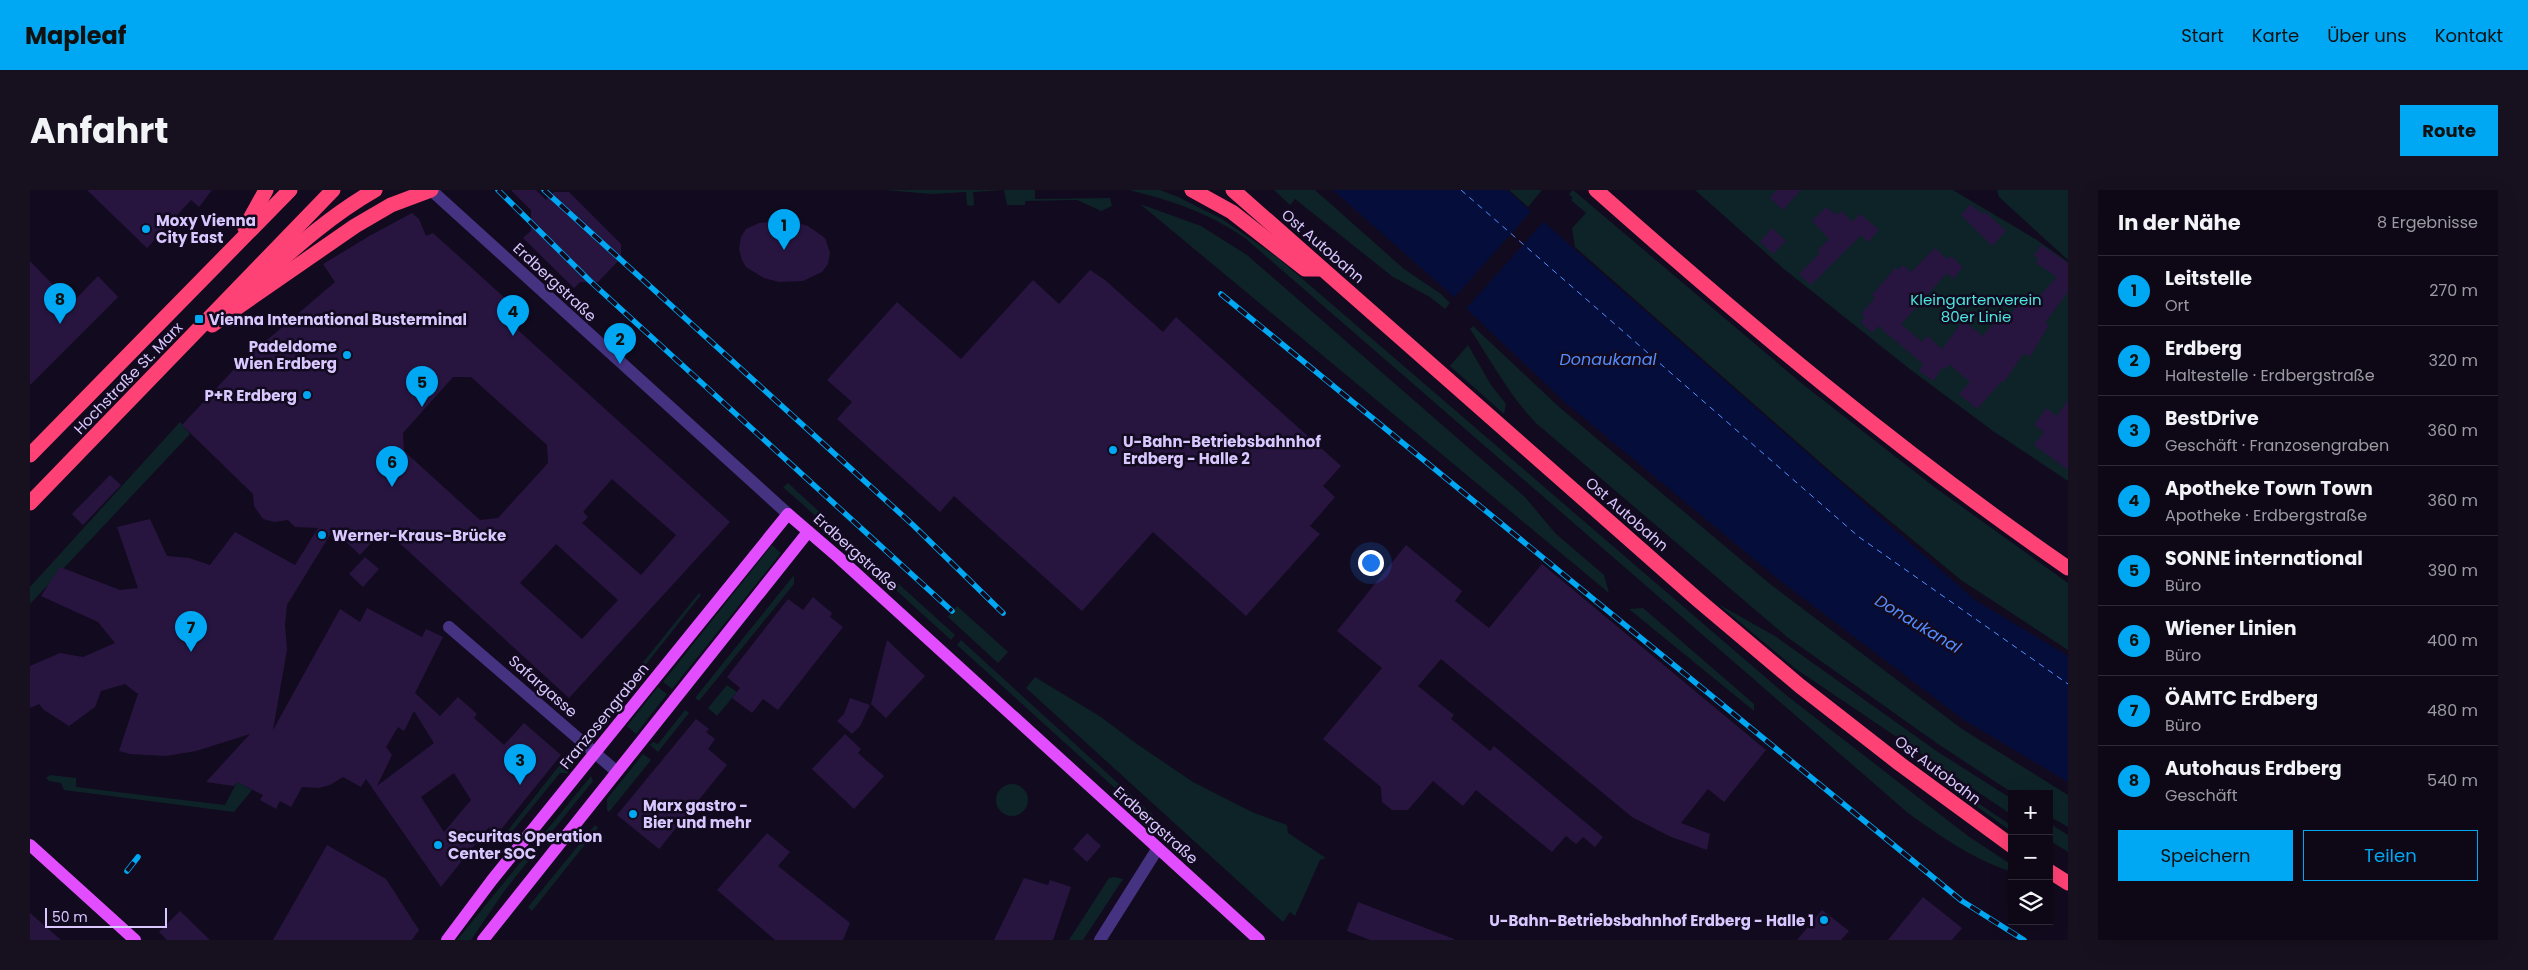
<!DOCTYPE html>
<html lang="de">
<meta charset="utf-8">
<style>
body{margin:0;font-family:Poppins,sans-serif;background:#17111f;color:#f1f3f6}
.controls{position:absolute;right:15px;bottom:15px;display:grid;overflow:hidden;border-radius:0px;box-shadow:0 5px 20px #0002}
.controls button{width:45px;height:45px;display:grid;place-items:center;padding:0;border:0;border-bottom:1px solid #2e2935;background:#0e0816;color:#f1f3f6;font:25px sans-serif}
.scale{position:absolute;left:15px;bottom:12px;width:122px;box-sizing:border-box;padding-left:5px;border:2px solid #d9c7ff;border-top:0;font-size:14px;line-height:18px;white-space:nowrap;color:#d9c7ff;-webkit-text-stroke:4px #120a1e;paint-order:stroke}
.you{position:absolute;left:1340px;top:372px;width:18px;height:18px;margin:-12px;border:4px solid #fff;border-radius:50%;background:#1a73e8;box-shadow:0 0 0 8px #1a73e833}
.badge{display:grid;place-items:center;width:32px;height:32px;border-radius:50%;background:#00a7f2;color:#111;font-size:16px;font-weight:700}
.pin{position:absolute;translate:-50% -41px;filter:drop-shadow(0 1px 2px #0008)}
.pin::after{content:'';position:absolute;top:26px;width:18px;height:15px;background:inherit;clip-path:polygon(0 0,100% 0,50% 100%)}
.list{margin:0;padding:0;list-style:none}
h2{display:flex;justify-content:space-between;align-items:center;height:65px;margin:0;padding:0 20px;font-size:21px}
h2 small{font-size:16px;font-weight:400;color:#9b9aa1}
.list li{display:grid;grid-template-columns:32px 1fr auto;gap:15px;align-items:center;box-sizing:border-box;height:70px;padding:0 20px;border-top:1px solid #2e2935}
.list b{display:block;font-size:19px;white-space:nowrap}
.list p{margin:0;font-size:16px;white-space:nowrap;color:#9b9aa1}
.list em{font-size:16px;font-style:normal;color:#9b9aa1}
.actions{display:flex;gap:10px;padding:15px 20px}
.actions a{flex:1;padding:11px 0;border:1px solid #00a7f2;border-radius:0px;text-align:center;font-size:18px;color:#00a7f2}
.actions .main{background:#00a7f2;color:#111}
.icon{flex:none;width:28px;height:28px;fill:none;stroke:currentColor;stroke-width:2;stroke-linecap:round;stroke-linejoin:round}
.map{position:relative;flex:none;width:2038px;height:750px;overflow:hidden;border-radius:0px}
header{display:flex;align-items:center;gap:30px;box-sizing:border-box;height:70px;padding:0 25px;background:#00a7f2;color:#111}
header strong{font-size:24px}
nav{display:flex;gap:28px;margin-inline-start:auto;font-size:18px}
.intro{display:flex;align-items:center;justify-content:space-between;box-sizing:border-box;height:120px;padding:0 30px}
h1{margin:0;font-size:35px}
.button{padding:12px 22px;border-radius:0px;background:#00a7f2;color:#111;font-size:18px;font-weight:700}
main{display:flex;gap:30px;padding:0 30px}
aside{flex:1;background:#0e0816;border-radius:0px;box-shadow:0 5px 20px #0002}
.map>svg:first-child{display:block}
.green{fill:#0d2328}
.water{fill:#050e3b}
.pier{fill:#120a1e}
.lines{fill:none;stroke-linecap:round;stroke-linejoin:round}
.ferry{stroke:#558dff;stroke-width:1;stroke-dasharray:6 5;stroke-linecap:butt}
.building{fill:#271540;fill-rule:evenodd}
.minor{stroke:#453280;stroke-width:12}
.major{stroke:#e24eff;stroke-width:12}
.highway{stroke:#ff4275;stroke-width:15}
.rail-casing{stroke:#00a7f2;stroke-width:5.5}
.rail{stroke:#120a1e;stroke-width:4;stroke-dasharray:11;stroke-linecap:butt}
.poi-dot{fill:#00a7f2;stroke:#120a1e;stroke-width:2}
.labels{text-anchor:middle;dominant-baseline:central;stroke-width:5;stroke-linejoin:round;paint-order:stroke}
.poi-label{font-size:15px;font-weight:bold;fill:#d9c7ff;stroke:#120a1e;text-anchor:start}
.street-label{font-size:15px;fill:#d9c7ff;stroke:#120a1e}
.park-label{font-size:15px;fill:#4be6e0;stroke:#120a1e}
.water-label{font-size:16px;font-style:italic;fill:#558dff;stroke:#120a1e}
</style>
<header>
<strong>Mapleaf</strong>
<nav><a>Start</a><a>Karte</a><a>Über uns</a><a>Kontakt</a></nav>
</header>
<div class="intro"><h1>Anfahrt</h1><a class="button">Route</a></div>
<main>
<div class="map">
<svg width="2038" height="750" viewBox="0 0 2038 750">
<rect width="100%" height="100%" fill="#120a1e"/>
<!-- green -->
<g class="green">
<polygon points="855,0 1005,0 1005,9 1080,8 1082,16 1071,21 1047,10 995,11 995,15 977,15 974,0 943,2 944,15 941,16 937,15 936,2 901,4"/>
<path d="M 1099,0 L 1130,0 L 1146,6 L 1192,29 L 1247,67 L 1756,505 L 1938,646 L 1982,675 L 1982,682 C 1941,668 1913,648 1878,623 L 1215,48 C 1179,23 1140,10 1099,0 Z"/>
<polygon points="1244,0 1285,0 1374,79 1411,104 1420,113 1415,119 1400,107 1363,87 1265,9 1260,15"/>
<polygon points="1479,0 1512,0 1498,17"/>
<polygon points="1543,0 1770,192 1903,296 2038,393 2038,460 1931,390 1807,287 1545,57 1542,38 1556,23 1541,10 1543,8 1539,4"/>
<polygon points="1665,0 1923,0 2007,50 2038,72 2038,291 1963,241 1881,180 1754,79"/>
<polygon points="1967,0 2038,0 2038,70 1969,7"/>
<polygon points="1110,14 1171,36 1217,65 1495,307 1525,343 1574,385 1579,403"/>
<path d="M 1443,136 L 1528,216 L 1740,394 L 1932,539 L 2038,605 L 2038,637 L 2019,626 L 2019,604 L 1984,604 L 1908,554 L 1757,447 L 1507,234 C 1480,207 1462,172 1440,139 Z"/>
<polygon points="1438,155 1461,195 1476,214 1474,224 1420,176"/>
<polygon points="150,232 160,244 0,414 0,397"/>
<polygon points="758,293 808,339 806,344 753,297"/>
<polygon points="818,348 925,445 921,450 813,352"/>
<polygon points="742,355 751,363 642,499 633,492"/>
<polygon points="764,385 764,394 669,511 665,508"/>
<polygon points="669,403 671,405 579,521 576,518"/>
<polygon points="1688,414 1745,446 1908,562 1982,609 1982,625 1766,479"/>
<polygon points="927,416 978,462 968,473 918,427"/>
<polygon points="1613,418 1724,514 1724,521 1599,419"/>
<polygon points="931,450 1123,625 1121,631 927,455"/>
<polygon points="1005,487 1071,527 1107,554 1163,592 1222,622 1257,635 1258,643 1296,668 1290,670 1265,726 1260,722 1253,732 996,498"/>
<polygon points="697,495 707,502 687,526 678,518"/>
<polygon points="628,497 637,504 606,544 597,536"/>
<polygon points="655,520 659,523 628,562 620,555 623,552 628,554"/>
<polygon points="613,564 621,570 579,622 577,620 577,609"/>
<polygon points="541,565 542,576 538,583 530,583 472,654 468,653 536,567"/>
<polygon points="20,585 46,588 46,597 195,615 207,592 222,600 204,622 34,600 31,593 19,591 16,588"/>
<polygon points="561,586 563,591 475,700 441,750 427,750"/>
<circle cx="982" cy="610" r="16"/>
<polygon points="1927,602 1933,603 1982,636 1982,642"/>
<polygon points="2019,633 2038,645 2038,662 2019,650"/>
<polygon points="565,635 568,638 502,721 498,717"/>
<polygon points="1084,687 1093,689 1053,750 1039,750 1079,688"/>
</g>
<!-- water -->
<polygon class="water" points="1303,0 1477,0 1945,410 2038,466 2038,592 1934,530 1748,389 1537,214 1423,106"/>
<!-- pier -->
<polygon class="pier" points="1503,19 1515,30 1434,121 1423,109"/>
<g class="lines">
<!-- ferry -->
<polyline class="ferry" points="1431,0 1829,347 2038,494"/>
</g>
<!-- building -->
<g class="building">
<polygon points="57,0 182,0 169,17 161,10 117,58"/>
<polygon points="481,0 506,0 516,10 524,2 539,2 591,54 591,68 568,92 550,92 544,98 493,48 501,41 501,20"/>
<polygon points="1746,0 1771,0 1753,20 1740,8"/>
<polygon points="1941,14 1952,24 1954,21 1976,41 1962,56 1931,25"/>
<polygon points="1796,17 1807,25 1811,21 1823,32 1830,24 1849,40 1838,52 1831,45 1781,95 1769,84 1790,63 1788,60 1799,49 1782,31"/>
<path d="M 382,23 L 389,29 L 396,46 L 403,43 L 476,109 L 479,105 L 483,119 L 479,132 L 700,332 L 539,508 L 354,339 L 330,365 L 303,340 L 257,415 L 255,435 L 257,460 L 243,540 L 310,419 L 330,432 L 337,418 L 392,447 L 396,439 L 413,447 L 385,503 L 410,526 L 428,507 L 447,524 L 444,528 L 474,555 L 494,533 L 531,565 L 465,647 L 459,637 L 411,697 L 336,589 L 331,597 L 313,587 L 300,595 L 289,598 L 272,597 L 261,617 L 250,611 L 246,619 L 230,610 L 233,605 L 207,592 L 204,596 L 176,592 L 220,544 L 166,561 L 136,566 L 100,564 L 89,561 L 108,504 L 95,494 L 71,501 L 65,517 L 39,536 L 14,520 L 9,514 L 0,518 L 0,476 L 30,463 L 53,467 L 85,453 L 68,432 L 11,406 L 30,377 L 90,400 L 108,398 L 87,337 L 120,329 L 137,366 L 159,368 L 180,375 L 205,342 L 265,375 L 288,338 L 265,337 L 258,330 L 244,332 L 233,329 L 224,316 L 223,304 L 152,235 L 208,175 L 305,92 L 293,74 L 341,45 ZM 423,187 L 441,187 L 517,255 L 518,273 L 468,328 L 450,330 L 374,261 L 373,243 ZM 582,289 L 646,345 L 611,385 L 552,333 L 558,327 L 553,322 ZM 526,354 L 588,410 L 552,449 L 490,393 ZM 384,521 L 404,553 L 347,596 L 362,565 L 356,557 L 368,537 L 374,541 ZM 424,583 L 441,610 L 414,642 L 391,607 Z"/>
<polygon points="759,30 778,36 795,48 800,63 798,74 792,82 773,91 749,92 734,88 716,77 712,70 709,59 711,47 716,39 729,33"/>
<polygon points="1742,38 1756,51 1743,64 1730,52"/>
<polygon points="2011,55 2038,73 2038,102 2015,133 2019,135 2000,167 1994,163 1974,192 1972,191 1947,219 1929,204 1940,192 1919,174 1916,179 1913,177 1903,191 1889,181 1893,174 1848,136 1842,143 1830,132 1835,127 1831,124 1845,108 1842,105 1866,77 1869,80 1873,75 1881,82 1905,58 1917,69 1921,66 1933,77 1923,89 1917,83 1871,134 1892,152 1897,146 1912,159 1933,131 1953,146 1966,130 1970,133 1975,127 1977,129 1990,111 1995,115 2000,108 2005,111 2027,87 2006,73 2008,69 2004,65"/>
<polygon points="0,71 41,114 68,86 88,107 0,195"/>
<polygon points="1060,80 1075,90 1133,142 1146,127 1311,276 1293,296 1305,307 1280,336 1290,344 1216,426 1123,342 1052,421 924,306 910,322 807,229 822,212 797,190 867,112 931,169 1003,90 1029,114"/>
<polygon points="2038,210 2038,280 2004,255 2014,242 2004,235 2016,218 2027,226"/>
<polygon points="80,285 91,295 53,335 42,324"/>
<polygon points="1376,355 1432,401 1425,411 1459,438 1512,374 1736,560 1694,612 1678,599 1651,633 1680,644 1677,660 1639,646 1602,627 1411,469 1388,496 1424,525 1421,529 1460,561 1464,556 1573,647 1565,657 1553,647 1546,654 1536,646 1522,662 1446,600 1433,616 1403,591 1378,620 1362,620 1352,612 1351,597 1293,549 1352,478 1307,441"/>
<polygon points="335,367 349,379 333,397 319,384"/>
<polygon points="783,407 802,423 800,427 813,437 748,520 733,509 722,523 702,508 710,498 697,487 758,409 773,420"/>
<polygon points="857,450 895,486 856,528 841,514"/>
<polygon points="820,508 840,515 830,536 822,544 807,531 814,524"/>
<polygon points="666,529 679,539 676,542 685,549 678,559 697,575 629,659 587,625"/>
<polygon points="815,544 831,559 828,563 854,586 824,619 782,579"/>
<polygon points="737,643 760,662 748,676 820,733 813,750 745,750 687,700"/>
<polygon points="1057,643 1071,656 1057,672 1043,659"/>
<polygon points="297,655 356,689 389,740 382,750 243,750"/>
<polygon points="994,688 1018,695 1020,690 1041,697 1023,750 964,750"/>
<polygon points="1893,707 1932,738 1922,750 1858,750"/>
<polygon points="1328,712 1424,749 1424,750 1340,750 1317,741"/>
<polygon points="1792,720 1819,741 1811,750 1767,750"/>
<polygon points="150,721 180,750 137,750 129,742"/>
<polygon points="0,723 31,750 0,750"/>
</g>
<g class="lines">
<!-- minor -->
<g class="minor">
<polyline points="401,0 758,324"/>
<polyline points="419,437 586,581"/>
<polyline points="1070,750 1128,658"/>
</g>
<!-- major -->
<g class="major">
<polyline points="0,655 105,750"/>
<polyline points="417,750 462,690 758,324 808,367 1229,750"/>
<polyline points="453,750 778,342"/>
</g>
<!-- highway -->
<g class="highway">
<polyline points="1162,0 1202,22 1275,79 1292,79"/>
<polyline points="1203,0 1667,409 1770,496 1870,574 1982,656"/>
<path d="M 1566,0 C 1717,134 1871,263 2038,378"/>
<polyline points="215,38 236,0"/>
<path d="M 214,103 C 256,66 296,28 345,0"/>
<polyline points="182,135 325,36 361,15 401,0"/>
<polyline points="0,265 260,0"/>
<polyline points="0,313 303,0"/>
<polyline points="2019,681 2038,693"/>
</g>
<!-- rail casing -->
<g class="rail-casing">
<g id="rail">
<polyline points="468,0 560,91 922,421"/>
<polyline points="514,0 883,335 973,423"/>
<polyline points="1191,104 1932,711 1994,750"/>
<polyline points="97,681 108,667"/>
</g>
</g>
<!-- rail -->
<use href="#rail" class="rail"/>
</g>
<!-- markers -->
<g class="poi-dot">
<circle cx="116" cy="39" r="5"/>
<rect x="164" y="124" width="10" height="10" rx="2.5"/>
<circle cx="317" cy="165" r="5"/>
<circle cx="277" cy="205" r="5"/>
<circle cx="1083" cy="260" r="5"/>
<circle cx="292" cy="345" r="5"/>
<circle cx="603" cy="624" r="5"/>
<circle cx="408" cy="655" r="5"/>
<circle cx="1794" cy="730" r="5"/>
</g>
<g class="labels">
<!-- poi labels -->
<g class="poi-label">
<text x="126" y="30">Moxy Vienna<tspan x="126" dy="17">City East</tspan></text>
<text x="179" y="129">Vienna International Busterminal</text>
<text x="307" y="156" text-anchor="end">Padeldome<tspan x="307" dy="17">Wien Erdberg</tspan></text>
<text x="267" y="205" text-anchor="end">P+R Erdberg</text>
<text x="1093" y="251">U-Bahn-Betriebsbahnhof<tspan x="1093" dy="17">Erdberg - Halle 2</tspan></text>
<text x="302" y="345">Werner-Kraus-Brücke</text>
<text x="613" y="615">Marx gastro -<tspan x="613" dy="17">Bier und mehr</tspan></text>
<text x="418" y="646">Securitas Operation<tspan x="418" dy="17">Center SOC</tspan></text>
<text x="1784" y="730" text-anchor="end">U-Bahn-Betriebsbahnhof Erdberg - Halle 1</text>
</g>
<!-- street labels -->
<g class="street-label">
<text transform="translate(1293 56) rotate(41)">Ost Autobahn</text>
<text transform="translate(525 92) rotate(43)">Erdbergstraße</text>
<text transform="translate(98 188) rotate(-46)">Hochstraße St. Marx</text>
<text transform="translate(1597 324) rotate(41)">Ost Autobahn</text>
<text transform="translate(826 362) rotate(42)">Erdbergstraße</text>
<text transform="translate(513 496) rotate(41)">Safargasse</text>
<text transform="translate(574 526) rotate(-51)">Franzosengraben</text>
<text transform="translate(1908 580) rotate(37)">Ost Autobahn</text>
<text transform="translate(1126 635) rotate(42)">Erdbergstraße</text>
</g>
<!-- park labels -->
<g class="park-label">
<text x="1946" y="109">Kleingartenverein<tspan x="1946" dy="17">80er Linie</tspan></text>
</g>
<!-- water labels -->
<g class="water-label">
<text x="1578" y="169">Donaukanal</text>
<text transform="translate(1888 434) rotate(31)">Donaukanal</text>
</g>
</g>
</svg>
<div class="controls">
<button>+</button>
<button>−</button>
<button><svg class="icon" aria-label="layers" viewBox="0 0 24 24"><path d="M12 4l9 5-9 5-9-5zM3 14l9 5 9-5"/></svg></button>
</div>
<div class="scale">50 m</div>
<div class="you"></div>
<div class="pin badge" style="left:754px;top:60px">1</div>
<div class="pin badge" style="left:590px;top:174px">2</div>
<div class="pin badge" style="left:490px;top:595px">3</div>
<div class="pin badge" style="left:483px;top:146px">4</div>
<div class="pin badge" style="left:392px;top:217px">5</div>
<div class="pin badge" style="left:362px;top:297px">6</div>
<div class="pin badge" style="left:161px;top:462px">7</div>
<div class="pin badge" style="left:30px;top:134px">8</div>
</div>
<aside>
<h2>In der Nähe<small>8 Ergebnisse</small></h2>
<ul class="list">
<li><span class="badge">1</span><div><b>Leitstelle</b><p>Ort</p></div><em>270 m</em></li>
<li><span class="badge">2</span><div><b>Erdberg</b><p>Haltestelle · Erdbergstraße</p></div><em>320 m</em></li>
<li><span class="badge">3</span><div><b>BestDrive</b><p>Geschäft · Franzosengraben</p></div><em>360 m</em></li>
<li><span class="badge">4</span><div><b>Apotheke Town Town</b><p>Apotheke · Erdbergstraße</p></div><em>360 m</em></li>
<li><span class="badge">5</span><div><b>SONNE international</b><p>Büro</p></div><em>390 m</em></li>
<li><span class="badge">6</span><div><b>Wiener Linien</b><p>Büro</p></div><em>400 m</em></li>
<li><span class="badge">7</span><div><b>ÖAMTC Erdberg</b><p>Büro</p></div><em>480 m</em></li>
<li><span class="badge">8</span><div><b>Autohaus Erdberg</b><p>Geschäft</p></div><em>540 m</em></li>
</ul>
<div class="actions"><a class="main">Speichern</a><a>Teilen</a></div>
</aside>
</main>
